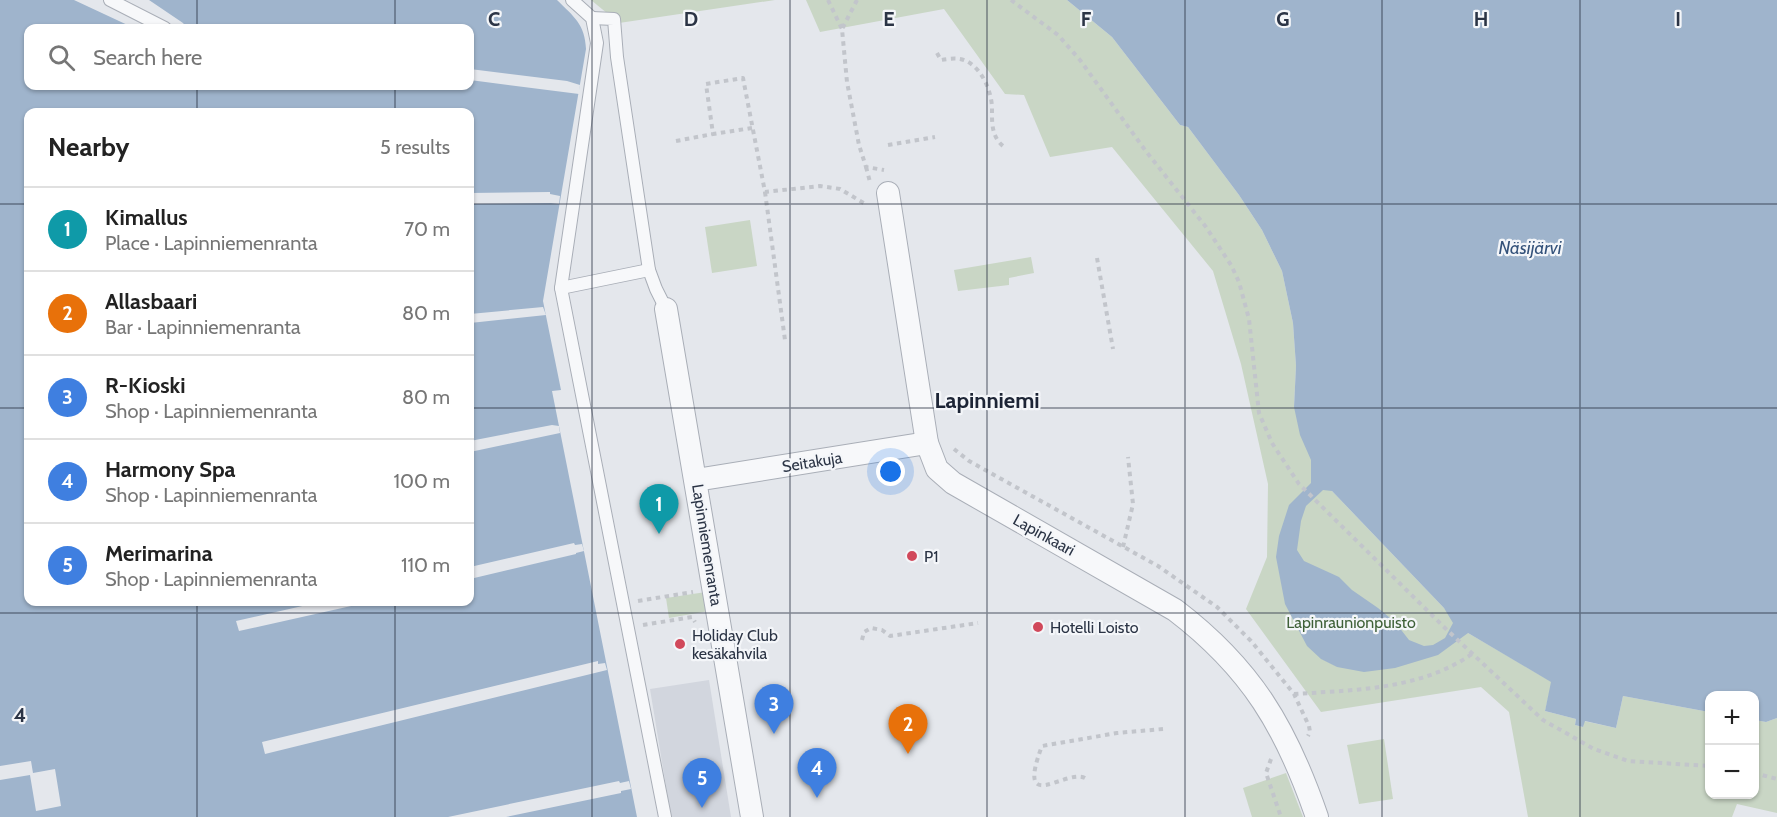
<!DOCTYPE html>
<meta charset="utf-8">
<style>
body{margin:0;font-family:Cabin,sans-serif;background:#f2f2f2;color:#222}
.controls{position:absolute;right:18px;bottom:18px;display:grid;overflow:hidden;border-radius:12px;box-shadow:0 2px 4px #0004}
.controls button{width:54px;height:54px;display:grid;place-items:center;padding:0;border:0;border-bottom:2px solid #e0e0e0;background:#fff;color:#222;font:30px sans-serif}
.you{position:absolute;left:891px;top:472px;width:21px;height:21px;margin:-15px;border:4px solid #fff;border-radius:50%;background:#1a73e8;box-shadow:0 0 0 9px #1a73e833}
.badge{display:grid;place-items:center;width:39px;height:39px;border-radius:50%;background:#111827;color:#fff;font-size:20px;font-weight:700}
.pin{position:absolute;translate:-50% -50px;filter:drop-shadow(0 2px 3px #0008)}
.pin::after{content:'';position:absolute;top:32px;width:21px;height:18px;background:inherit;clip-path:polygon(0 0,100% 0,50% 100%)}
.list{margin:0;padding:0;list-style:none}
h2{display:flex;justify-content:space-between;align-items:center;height:78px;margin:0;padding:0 24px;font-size:26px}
h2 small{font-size:20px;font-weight:400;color:#767676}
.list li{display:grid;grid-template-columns:39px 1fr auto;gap:18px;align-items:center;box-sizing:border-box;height:84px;padding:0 24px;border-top:2px solid #e0e0e0}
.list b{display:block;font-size:22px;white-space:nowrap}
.list p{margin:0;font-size:20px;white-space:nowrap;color:#767676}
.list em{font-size:20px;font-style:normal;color:#767676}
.icon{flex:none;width:33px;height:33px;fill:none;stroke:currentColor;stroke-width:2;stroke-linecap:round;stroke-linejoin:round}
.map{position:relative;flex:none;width:1777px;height:817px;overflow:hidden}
.search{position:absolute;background:#fff;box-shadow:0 2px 4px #0004;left:24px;top:24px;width:450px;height:66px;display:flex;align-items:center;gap:15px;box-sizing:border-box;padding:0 21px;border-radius:12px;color:#767676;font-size:22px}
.panel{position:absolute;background:#fff;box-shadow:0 2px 4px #0004;left:24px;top:108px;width:450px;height:498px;border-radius:12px}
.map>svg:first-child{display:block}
.built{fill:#d2d6de}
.green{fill:#c9d6c5}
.water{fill:#9fb4cc;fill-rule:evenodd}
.pier{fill:#e4e7ec}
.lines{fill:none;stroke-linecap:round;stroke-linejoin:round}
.service-casing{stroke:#a9aeb7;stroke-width:14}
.minor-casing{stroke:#a9aeb7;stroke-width:24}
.path{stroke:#c2c5cb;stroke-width:4;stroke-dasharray:4.5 4.5;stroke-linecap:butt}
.service{stroke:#f7f8fa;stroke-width:12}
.minor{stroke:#f7f8fa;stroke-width:22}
.grid{fill:none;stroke:#2b3445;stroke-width:1.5;stroke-opacity:0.55}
.poi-dot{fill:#d1495b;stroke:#f4f6f9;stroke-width:2}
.labels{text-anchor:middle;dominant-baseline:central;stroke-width:4.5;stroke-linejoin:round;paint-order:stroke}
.street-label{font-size:16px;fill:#2b3445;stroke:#f4f6f9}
.poi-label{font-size:16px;fill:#2b3445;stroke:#f4f6f9;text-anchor:start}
.park-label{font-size:16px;fill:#3f6138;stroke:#f4f6f9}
.water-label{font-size:18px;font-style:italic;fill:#34527a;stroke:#f4f6f9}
.district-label{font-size:22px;font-weight:bold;fill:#1d2536;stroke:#f4f6f9}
.grid-label{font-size:20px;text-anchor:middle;font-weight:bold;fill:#2b3445;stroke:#f4f6f9;stroke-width:4.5;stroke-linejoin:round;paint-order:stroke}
</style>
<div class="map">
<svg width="1777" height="817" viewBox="0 0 1777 817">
<rect width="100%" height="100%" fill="#e4e7ec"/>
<!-- built -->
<polygon class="built" points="709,680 731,817 671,817 650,689"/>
<!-- green -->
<g class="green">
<polygon points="591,0 775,0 619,23"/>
<polygon points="806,0 1067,0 1112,37 1180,125 1188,127 1239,195 1262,230 1282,271 1293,323 1296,366 1294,407 1332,491 1468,633 1552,682 1545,711 1576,719 1575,725 1583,727 1584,721 1616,728 1623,696 1709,712 1710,794 1754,794 1755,720 1766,722 1777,718 1777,813 1737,804 1732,817 1528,817 1509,712 1481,687 1321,712 1246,609 1267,557 1268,484 1241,364 1213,271 1112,147 1050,157 1024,95 1005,94 944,9 820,32"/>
<polygon points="750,220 757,266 712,273 705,227"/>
<polygon points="1031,257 1034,273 1009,278 1009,285 958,291 954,270"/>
<polygon points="706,592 709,611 669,618 666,598"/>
<polygon points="1384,739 1393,799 1359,804 1347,745"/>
<polygon points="1286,773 1303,817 1252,817 1243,788"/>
</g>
<!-- water -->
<g class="water">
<path d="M 0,0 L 74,0 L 134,28 L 28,28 L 28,86 L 470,86 L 470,28 L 187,28 L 183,23 L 149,0 L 557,0 C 574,17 585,24 586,49 L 543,301 L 561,390 L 552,391 L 637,817 L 0,817 ZM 28,112 L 470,112 L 470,602 L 28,602 Z"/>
<path d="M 1067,0 L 1777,0 L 1777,718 L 1766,722 L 1755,720 L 1754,696 L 1710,696 L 1709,712 L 1623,696 L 1616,728 L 1585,721 L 1583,727 L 1575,725 L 1576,719 L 1545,711 L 1551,682 L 1468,633 L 1438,655 L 1395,668 L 1364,672 L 1337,667 L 1321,659 L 1307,646 L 1285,604 L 1276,557 L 1279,536 L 1289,505 L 1311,483 L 1311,460 L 1300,435 L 1294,407 L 1296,366 L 1293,323 L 1282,271 L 1262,230 L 1239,195 L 1188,127 L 1180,125 L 1112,37 ZM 1323,490 L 1332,491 L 1444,608 L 1453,623 L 1445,638 L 1433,645 L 1424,646 L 1409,640 L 1395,622 L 1378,608 L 1352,590 L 1339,577 L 1304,561 L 1297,550 L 1301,521 L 1306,506 Z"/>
</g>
<!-- pier -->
<g class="pier">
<polygon points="470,69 567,81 580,85 579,94 470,80"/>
<polygon points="550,192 550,194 560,196 559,204 551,203 470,204 470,193"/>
<polygon points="543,307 546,315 470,323 470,314"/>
<polygon points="552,425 559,426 560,433 470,452 470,441"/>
<polygon points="574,543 575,545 582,544 584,551 576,553 576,554 470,579 470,567"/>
<polygon points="320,602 369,602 239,631 236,621"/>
<polygon points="598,661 598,664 605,663 607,670 265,754 262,742"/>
<polygon points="31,761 33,773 55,769 61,806 36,811 30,775 0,780 0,766"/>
<polygon points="619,781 620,783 629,781 631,789 621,791 621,793 506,817 448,817"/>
</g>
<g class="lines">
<!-- service casing -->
<g class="service-casing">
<g id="service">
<polyline points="110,0 165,28"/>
<polyline points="572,0 592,18 597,43 561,288 665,817"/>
<polyline points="592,18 614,19 617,57 649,270 656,289 666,309"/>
<polyline points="561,288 649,270"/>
</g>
</g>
<!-- minor casing -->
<g class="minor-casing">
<g id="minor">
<path d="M 888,193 L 927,443 L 937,469 L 953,483 L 1175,610 C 1251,668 1286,727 1317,817"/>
<polyline points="666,309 752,817"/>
<polyline points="696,480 927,443"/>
</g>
</g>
<!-- path -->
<g class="path">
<polyline points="828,0 842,29"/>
<polyline points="857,0 842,29 847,82 859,145 866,167 884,170"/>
<polyline points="1011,0 1058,35 1080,60 1145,150 1206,227 1231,265 1239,282 1249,319 1259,413 1272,443 1299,484 1445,628 1543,720 1594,749 1628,761 1710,766"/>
<path d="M 937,53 L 941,60 C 947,59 954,58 960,59 C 980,63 991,89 992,107 C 992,122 991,136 1003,146"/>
<polyline points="752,128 713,134 706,84 743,78 765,192 820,186 840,189 867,205"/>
<polyline points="676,141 713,134"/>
<polyline points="888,145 935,137"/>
<polyline points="866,167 870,182"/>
<polyline points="765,192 785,340"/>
<polyline points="1097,258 1113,349"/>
<polyline points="954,449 969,461 1158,566 1217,607 1251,641 1294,694 1309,726 1310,732 1308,736"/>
<polyline points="1123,547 1133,504 1128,457"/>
<polyline points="638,601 693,592"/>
<polyline points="643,625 692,617 695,622"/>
<polyline points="862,640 864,632 871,628 882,630 890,636 978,623"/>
<path d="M 1294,694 C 1354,690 1420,690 1472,654"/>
<polyline points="1271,759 1266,773 1281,817"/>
<polyline points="1754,773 1777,779"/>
<path d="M 1085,778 C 1066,768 1015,817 1042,746 L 1117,733 L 1163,729"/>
</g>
<!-- service -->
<use href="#service" class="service"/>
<!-- minor -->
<use href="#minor" class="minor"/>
</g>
<!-- grid -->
<path class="grid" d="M 197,0 L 197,28M 395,0 L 395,28M 592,0 L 592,817M 790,0 L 790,817M 987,0 L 987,817M 1185,0 L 1185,817M 1382,0 L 1382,817M 1580,0 L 1580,817M 197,86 L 197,112M 395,86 L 395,112M 0,204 L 28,204M 470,204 L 1777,204M 0,408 L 28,408M 470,408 L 1777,408M 197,602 L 197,817M 395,602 L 395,817M 0,613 L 1777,613"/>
<!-- markers -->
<g class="poi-dot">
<circle cx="912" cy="556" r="6"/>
<circle cx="1038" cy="627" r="6"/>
<circle cx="680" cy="644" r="6"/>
</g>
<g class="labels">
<!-- street labels -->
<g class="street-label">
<text transform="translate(812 462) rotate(-9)">Seitakuja</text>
<text transform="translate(1044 535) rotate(29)">Lapinkaari</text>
<text transform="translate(707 545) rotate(81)">Lapinniemenranta</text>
</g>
<!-- poi labels -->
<g class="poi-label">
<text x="924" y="556">P1</text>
<text x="1050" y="627">Hotelli Loisto</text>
<text x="692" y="635">Holiday Club<tspan x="692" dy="18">kesäkahvila</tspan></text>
</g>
<!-- park labels -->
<g class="park-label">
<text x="1351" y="622">Lapinraunionpuisto</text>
</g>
<!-- water labels -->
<g class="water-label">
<text x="1530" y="248">Näsijärvi</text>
</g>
<!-- district labels -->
<g class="district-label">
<text x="987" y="400">Lapinniemi</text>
</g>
</g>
<g class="grid-label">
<text x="494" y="26">C</text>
<text x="691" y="26">D</text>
<text x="889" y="26">E</text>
<text x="1086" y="26">F</text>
<text x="1283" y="26">G</text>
<text x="1481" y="26">H</text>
<text x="1678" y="26">I</text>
<text x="20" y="722">4</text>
</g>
</svg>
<div class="controls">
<button>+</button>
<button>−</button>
</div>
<div class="you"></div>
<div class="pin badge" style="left:659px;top:534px;background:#0f9aa8">1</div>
<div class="pin badge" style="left:908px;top:754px;background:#e8710a">2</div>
<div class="pin badge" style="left:774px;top:734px;background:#3f7fe0">3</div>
<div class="pin badge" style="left:817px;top:798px;background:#3f7fe0">4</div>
<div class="pin badge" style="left:702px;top:808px;background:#3f7fe0">5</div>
<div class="search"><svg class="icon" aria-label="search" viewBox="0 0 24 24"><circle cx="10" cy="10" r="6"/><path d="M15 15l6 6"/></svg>Search here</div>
<section class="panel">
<h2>Nearby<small>5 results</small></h2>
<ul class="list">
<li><span class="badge" style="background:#0f9aa8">1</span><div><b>Kimallus</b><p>Place · Lapinniemenranta</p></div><em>70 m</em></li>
<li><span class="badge" style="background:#e8710a">2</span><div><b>Allasbaari</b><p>Bar · Lapinniemenranta</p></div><em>80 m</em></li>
<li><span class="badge" style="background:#3f7fe0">3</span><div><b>R-Kioski</b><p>Shop · Lapinniemenranta</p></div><em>80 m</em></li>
<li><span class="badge" style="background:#3f7fe0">4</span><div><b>Harmony Spa</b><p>Shop · Lapinniemenranta</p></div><em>100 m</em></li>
<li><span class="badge" style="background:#3f7fe0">5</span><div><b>Merimarina</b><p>Shop · Lapinniemenranta</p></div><em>110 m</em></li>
</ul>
</section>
</div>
